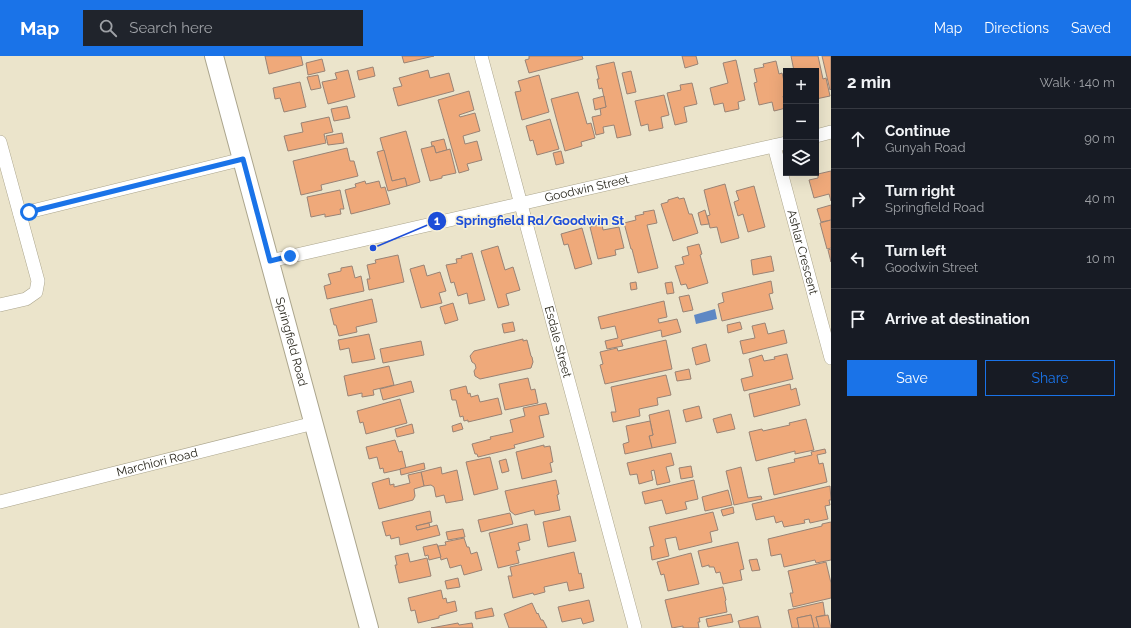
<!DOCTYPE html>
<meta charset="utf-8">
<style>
body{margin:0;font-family:Raleway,sans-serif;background:#20242c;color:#f1f3f6}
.controls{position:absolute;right:12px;top:12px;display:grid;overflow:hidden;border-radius:0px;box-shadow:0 4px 16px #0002}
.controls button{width:36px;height:36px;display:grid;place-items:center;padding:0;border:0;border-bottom:1px solid #363941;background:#171b24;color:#f1f3f6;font:20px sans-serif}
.stop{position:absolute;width:12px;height:12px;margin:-9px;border:3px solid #1a73e8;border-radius:50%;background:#fff}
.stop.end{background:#1a73e8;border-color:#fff;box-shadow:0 1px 4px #0008}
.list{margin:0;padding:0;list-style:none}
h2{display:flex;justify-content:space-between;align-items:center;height:52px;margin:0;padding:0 16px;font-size:17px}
h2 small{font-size:13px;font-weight:400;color:#9ea1a6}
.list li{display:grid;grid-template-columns:26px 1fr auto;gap:12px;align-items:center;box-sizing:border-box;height:60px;padding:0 16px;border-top:1px solid #363941}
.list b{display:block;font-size:15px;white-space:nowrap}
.list p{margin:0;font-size:13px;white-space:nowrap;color:#9ea1a6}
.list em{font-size:13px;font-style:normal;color:#9ea1a6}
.actions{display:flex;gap:8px;padding:12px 16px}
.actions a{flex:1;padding:9px 0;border:1px solid #1a73e8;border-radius:0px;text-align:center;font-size:14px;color:#1a73e8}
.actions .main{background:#1a73e8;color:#fff}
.icon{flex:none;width:22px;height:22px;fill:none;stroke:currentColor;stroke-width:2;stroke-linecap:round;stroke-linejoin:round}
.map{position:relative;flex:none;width:831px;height:572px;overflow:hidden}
header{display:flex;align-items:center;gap:24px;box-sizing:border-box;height:56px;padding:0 20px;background:#1a73e8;color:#fff}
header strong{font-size:19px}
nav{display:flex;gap:22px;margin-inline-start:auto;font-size:14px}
.search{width:280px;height:36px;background:#20242c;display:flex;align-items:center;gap:10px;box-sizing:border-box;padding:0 14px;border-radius:0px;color:#9ea1a6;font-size:15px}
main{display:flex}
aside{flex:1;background:#171b24}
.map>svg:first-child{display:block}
.water{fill:#5e88c4}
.building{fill:#efa97a;stroke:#998375}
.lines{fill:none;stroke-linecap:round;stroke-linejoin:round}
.street-casing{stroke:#aba58d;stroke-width:14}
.secondary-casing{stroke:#aba58d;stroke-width:20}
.street{stroke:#fff;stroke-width:13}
.secondary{stroke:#fff;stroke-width:18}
.route{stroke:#1a73e8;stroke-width:5}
.labels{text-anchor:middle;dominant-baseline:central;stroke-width:3;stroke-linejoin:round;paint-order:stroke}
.street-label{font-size:12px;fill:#28261c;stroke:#f8f1d8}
.leader{fill:none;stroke:#1d4ed8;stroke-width:1.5}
.callout-dot{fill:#1d4ed8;stroke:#f8f1d8;stroke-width:1.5}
.mark-label{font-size:12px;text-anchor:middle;font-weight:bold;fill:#fff}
.callout-label{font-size:13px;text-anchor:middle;font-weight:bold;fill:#1d4ed8;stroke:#f8f1d8;stroke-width:3;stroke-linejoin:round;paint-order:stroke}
</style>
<header>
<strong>Map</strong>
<div class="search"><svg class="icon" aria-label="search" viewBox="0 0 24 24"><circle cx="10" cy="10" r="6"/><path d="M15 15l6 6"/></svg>Search here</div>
<nav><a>Map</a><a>Directions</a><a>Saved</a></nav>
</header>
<main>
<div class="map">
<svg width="831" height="572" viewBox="0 0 831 572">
<rect width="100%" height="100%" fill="#ebe4cb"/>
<!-- water -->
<polygon class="water" points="715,253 717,263 696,268 694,259"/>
<!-- building -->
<g class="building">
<polygon points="265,0 301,0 303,9 269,18"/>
<polygon points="402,0 434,0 404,7"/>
<polygon points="529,0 582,0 583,3 529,17 525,4 529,3"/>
<polygon points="682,0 696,0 698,8 685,12"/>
<polygon points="791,0 818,0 823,23 826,22 830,40 816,43 816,15 794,15"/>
<polygon points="822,0 831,0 831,33 830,34"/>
<polygon points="322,3 325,15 308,19 306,7"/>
<polygon points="736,4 745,44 738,46 739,53 725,56 723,47 714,49 710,32 728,27 723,7"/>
<polygon points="776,5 779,18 782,17 786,33 786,39 783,40 786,52 774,55 772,46 759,49 754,27 757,26 754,13 764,11 763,8"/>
<polygon points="614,6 631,79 617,82 614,69 603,71 604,77 596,79 592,61 601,59 600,52 606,51 602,32 599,33 597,23 599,23 596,10"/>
<polygon points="373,11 375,20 359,24 357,15"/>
<polygon points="348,14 355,41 328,48 322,26 337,23 335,17"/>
<polygon points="428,14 430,22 449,17 454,35 398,50 393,32 402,30 399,22"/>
<polygon points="631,15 636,36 627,38 622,17"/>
<polygon points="318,19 321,32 311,34 307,21"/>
<polygon points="539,19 549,56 522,64 515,36 521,35 518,25"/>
<polygon points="300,26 306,51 284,56 280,42 275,43 273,32"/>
<polygon points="692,27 697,48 684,51 687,66 675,69 667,37 681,34 680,29"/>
<polygon points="469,35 474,54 459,59 460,61 475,57 480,75 463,80 465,88 477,85 482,104 467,108 469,114 459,117 438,44"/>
<polygon points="578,36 587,68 591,67 595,82 581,86 582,90 565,95 551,43"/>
<polygon points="664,39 669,59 661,61 663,72 649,75 648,68 641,70 635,45"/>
<polygon points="604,40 606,51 595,54 593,43"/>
<polygon points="347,50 350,62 334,65 331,53"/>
<polygon points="329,61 333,76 324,78 326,87 288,95 284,80 303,76 301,67"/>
<polygon points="550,63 559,93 537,99 533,84 530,85 526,70"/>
<polygon points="406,75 420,126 407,130 405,122 392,125 380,82"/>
<polygon points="342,77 344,87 328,89 326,80"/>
<polygon points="444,83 447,94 436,97 434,90 432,90 431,86"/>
<polygon points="434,90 436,97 450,93 456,117 442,120 442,122 430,125 421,93"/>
<polygon points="347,92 350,105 354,105 358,120 321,129 322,134 301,139 293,105"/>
<polygon points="384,94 392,125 405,122 407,130 388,135 377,96"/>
<polygon points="561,95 564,107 556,109 553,97"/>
<polygon points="831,115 831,145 829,138 814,142 809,124 818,122 818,118"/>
<polygon points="365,125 366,128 379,125 381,132 385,131 390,148 351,158 345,134 356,131 355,128"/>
<polygon points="725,128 739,182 721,187 717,171 710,172 707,160 710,159 704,134"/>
<polygon points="754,130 765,171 748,176 743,158 738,160 734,146 739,144 736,135"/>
<polygon points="340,134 344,153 340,153 341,158 325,161 325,158 311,161 307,141"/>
<polygon points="678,141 679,143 684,142 689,158 692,158 698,177 673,185 661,148 668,146 668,144"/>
<polygon points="831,149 831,164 821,166 817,153"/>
<polygon points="654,154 657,167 647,169 658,212 638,217 632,193 631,193 624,167 636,164 635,160 644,158 643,156"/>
<polygon points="705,154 709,168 701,169 698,157"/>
<polygon points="831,164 831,192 827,193 820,167"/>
<polygon points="602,168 603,174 619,171 624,192 615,194 616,199 598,203 590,171"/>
<polygon points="582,172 592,208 575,213 568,188 564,189 561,178"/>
<polygon points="699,188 702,198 700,199 708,227 688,233 686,228 681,229 675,210 684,208 682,201 689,199 687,191"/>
<polygon points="498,190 505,214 513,211 520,234 506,238 509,249 498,252 481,195"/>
<polygon points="831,193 831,206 828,194"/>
<polygon points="472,197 485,244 469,248 467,237 458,240 454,226 451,227 446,209 457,207 456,203 462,202 461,200"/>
<polygon points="398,199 404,226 369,234 367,223 370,223 367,209 376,207 375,204"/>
<polygon points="771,200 774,215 753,219 751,204"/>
<polygon points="424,209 427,220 440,216 446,235 439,237 442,247 421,252 410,213"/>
<polygon points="352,210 355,222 361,220 364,235 327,243 324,230 331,228 328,218 341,215 341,212"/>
<polygon points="771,225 773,237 769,238 773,253 722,265 718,248 724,246 722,237"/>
<polygon points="636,226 637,233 631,234 630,227"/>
<polygon points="672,226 674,237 667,238 665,227"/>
<polygon points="689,239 693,254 683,256 679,241"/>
<polygon points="372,243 377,266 356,271 357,276 339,280 336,269 334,269 330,253"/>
<polygon points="664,245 667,261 658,263 659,267 677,263 681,276 662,281 661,274 621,284 623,290 607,293 605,285 618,282 615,270 601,273 598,261"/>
<polygon points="453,247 458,264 445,268 440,251"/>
<polygon points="513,266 515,275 504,277 502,268"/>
<polygon points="740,266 742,273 728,277 727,269"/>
<polygon points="765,267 768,278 784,274 787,287 743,298 740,285 755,282 752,270"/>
<polygon points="369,278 375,303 352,307 349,292 340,294 338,284"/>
<polygon points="523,283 523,285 527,284 531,300 532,301 533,306 531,312 480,323 475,320 474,315 476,312 475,308 472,306 470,300 474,295"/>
<polygon points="666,284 672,313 605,328 600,309 603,308 600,296 617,292 618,295"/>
<polygon points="421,285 424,299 383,307 380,293"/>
<polygon points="706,288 710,305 696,309 692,292"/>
<polygon points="787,298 793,323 744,335 741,323 753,320 749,303 762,299 764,305 775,303 774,301"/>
<polygon points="389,310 394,329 373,334 374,339 362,341 362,337 348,340 344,320"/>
<polygon points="689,313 691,323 677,325 675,316"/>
<polygon points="666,319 671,339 657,342 658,349 639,353 640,360 613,366 611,356 616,356 611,331"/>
<polygon points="528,322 531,334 535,333 538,347 505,354 499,328"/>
<polygon points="411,325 414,336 383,344 380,333"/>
<polygon points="790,328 791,334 796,332 800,349 754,361 749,338"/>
<polygon points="466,330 468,338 470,337 471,341 478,339 480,346 498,342 502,358 468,366 468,364 464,365 463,360 460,361 456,344 452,344 450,334"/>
<polygon points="400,343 407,367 366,378 363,366 360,367 357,355"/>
<polygon points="546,347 549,358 539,360 544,381 514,389 515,392 478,401 477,398 475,398 472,388 491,383 490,381 513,376 510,364 525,360 523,352"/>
<polygon points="699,350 702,362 686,366 683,354"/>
<polygon points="669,354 676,387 652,392 649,380 653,379 649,359"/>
<polygon points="731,358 735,373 717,377 713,363"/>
<polygon points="806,363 814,394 795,398 795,395 756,405 749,376 762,373 763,375 790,369 789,367"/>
<polygon points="650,365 653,379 649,380 652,392 625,398 623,388 629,386 626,370"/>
<polygon points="461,367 463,373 453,376 452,370"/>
<polygon points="412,368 414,377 397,381 395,373"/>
<polygon points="395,384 399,396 402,395 406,412 384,417 383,412 380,413 377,401 369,403 366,391"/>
<polygon points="544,389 544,391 550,390 553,406 550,407 552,416 522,423 516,396"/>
<polygon points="825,393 826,397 817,399 819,408 823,407 827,426 774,439 768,412 795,406 794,403 812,399 811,396"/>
<polygon points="671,397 674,409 666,411 670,426 657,429 654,414 651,415 653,424 639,428 637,418 630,419 627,407"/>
<polygon points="490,401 498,433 474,439 466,406"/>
<polygon points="506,403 509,415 502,417 499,405"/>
<polygon points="424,407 425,413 401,419 400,413"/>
<polygon points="691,410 693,421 681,423 679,412"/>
<polygon points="441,411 442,418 457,414 463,444 446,447 444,439 436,441 434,431 431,429 424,430 421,416"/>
<polygon points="741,411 748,442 761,440 762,443 734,449 726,415"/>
<polygon points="421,416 424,430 414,433 415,440 413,444 379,453 372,427 389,422 390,429 394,428 394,431 410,427 408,419"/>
<polygon points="556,424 559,438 557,439 560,454 535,459 534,454 515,459 510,455 505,435"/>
<polygon points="694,424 698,443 685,446 687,453 666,458 662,444 645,448 642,436"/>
<polygon points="830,430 831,444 829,444 830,449 825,450 828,463 810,467 809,463 804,464 805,467 784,471 782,465 776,467 774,460 756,464 752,448"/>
<polygon points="728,434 732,449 705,455 702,441"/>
<polygon points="733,451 734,457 723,460 721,454"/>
<polygon points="430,455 432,466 416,470 417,474 437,469 440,479 400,489 399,481 391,483 390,479 386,480 382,466"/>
<polygon points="713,456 718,474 710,476 712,486 679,494 676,481 665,483 669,500 652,504 650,491 654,490 649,471"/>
<polygon points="510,457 513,468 481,476 478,464"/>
<polygon points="570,460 576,485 548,491 543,466"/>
<polygon points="831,466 831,504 816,507 815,504 784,511 781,498 771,500 768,483 822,470 822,468"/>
<polygon points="429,467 430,471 417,474 416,470"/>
<polygon points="527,468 530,484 518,487 520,494 516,495 519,507 498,512 489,477"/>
<polygon points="463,473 465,481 448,484 446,476"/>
<polygon points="464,482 467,491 469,491 471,498 477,496 482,514 464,519 461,509 450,512 447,502 441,504 438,490 446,489 445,486"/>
<polygon points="738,486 744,513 740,514 742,524 723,528 720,516 716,517 714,511 709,511 709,509 702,511 698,495"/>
<polygon points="437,488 441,501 429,504 428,499 425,500 423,491"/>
<polygon points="574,496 579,518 581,517 584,532 569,535 567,526 544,531 545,536 534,539 533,537 513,542 508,520 512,520 510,511"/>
<polygon points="408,497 410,506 427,502 431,520 399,527 395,509 397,509 395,500"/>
<polygon points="691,497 699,528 668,535 664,518 661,519 657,506"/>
<polygon points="757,503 760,514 752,515 749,504"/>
<polygon points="826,506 831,527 831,542 793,551 790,537 793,537 788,515"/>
<polygon points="458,522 460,531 447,533 445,525"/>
<polygon points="723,531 726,544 725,545 727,556 699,562 700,566 698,566 699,572 683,572 683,570 672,572 665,544"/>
<polygon points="441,534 443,543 446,542 447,547 455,545 457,555 439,560 439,562 418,567 415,554 411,555 408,542"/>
<polygon points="589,544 594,565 583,568 581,562 562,566 558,551"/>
<polygon points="823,546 825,559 816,561 819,572 814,572 811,559 797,562 799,572 792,572 788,554"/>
<polygon points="532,547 537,558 538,557 541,564 543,564 547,572 509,572 504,558"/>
<polygon points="492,552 494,560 476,563 475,556"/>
<polygon points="731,558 733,566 708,571 706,563"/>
<polygon points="811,559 814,572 799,572 797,562"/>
<polygon points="828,559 831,572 819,572 816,561"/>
<polygon points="758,560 761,572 740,572 738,565"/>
<polygon points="458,567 459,569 472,567 473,572 431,572"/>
</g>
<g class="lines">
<!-- street casing -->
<g class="street-casing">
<g id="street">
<path id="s1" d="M 481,0 L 635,572"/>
<polyline points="816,80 831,76"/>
<polyline points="0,86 38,225 36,236 26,243 0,249"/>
<path id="s2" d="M 774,90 L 831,302"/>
<polyline points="20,158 243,103"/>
<path id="s3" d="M 270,205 L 786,87"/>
<path id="s4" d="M 0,446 L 314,367"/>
</g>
</g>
<!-- secondary casing -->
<g class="secondary-casing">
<g id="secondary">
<path id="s5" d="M 214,0 L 369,572"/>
</g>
</g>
<!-- street -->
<use href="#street" class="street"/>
<!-- secondary -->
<use href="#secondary" class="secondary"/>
</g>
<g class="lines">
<!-- route -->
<polyline class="route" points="29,156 243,103 270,205 290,200"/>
</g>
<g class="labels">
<!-- street labels -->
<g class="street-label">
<text stroke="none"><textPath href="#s3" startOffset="325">Goodwin Street</textPath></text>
<text stroke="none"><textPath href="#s2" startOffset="110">Ashlar Crescent</textPath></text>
<text stroke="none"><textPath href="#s5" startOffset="296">Springfield Road</textPath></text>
<text stroke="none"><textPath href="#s1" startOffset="296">Esdale Street</textPath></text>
<text stroke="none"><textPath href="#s4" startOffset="162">Marchiori Road</textPath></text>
</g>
</g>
<!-- callouts -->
<path class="leader" d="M373 192L437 165"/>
<g class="callout-dot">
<circle cx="373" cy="192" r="4"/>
<circle cx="437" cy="165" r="10"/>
</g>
<g class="mark-label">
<text x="437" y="169">1</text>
</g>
<g class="callout-label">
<text x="540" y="169">Springfield Rd/Goodwin St</text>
</g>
</svg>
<div class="controls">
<button>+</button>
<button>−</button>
<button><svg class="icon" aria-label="layers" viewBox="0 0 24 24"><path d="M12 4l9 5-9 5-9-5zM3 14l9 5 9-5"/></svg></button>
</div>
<div class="stop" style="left:29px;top:156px"></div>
<div class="stop end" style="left:290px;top:200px"></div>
</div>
<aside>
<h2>2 min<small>Walk · 140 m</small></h2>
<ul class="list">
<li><svg class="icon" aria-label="ahead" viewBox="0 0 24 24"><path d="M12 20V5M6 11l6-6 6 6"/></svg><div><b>Continue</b><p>Gunyah Road</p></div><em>90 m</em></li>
<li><svg class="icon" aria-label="right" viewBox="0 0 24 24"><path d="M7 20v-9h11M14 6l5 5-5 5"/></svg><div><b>Turn right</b><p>Springfield Road</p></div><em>40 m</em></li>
<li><svg class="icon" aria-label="left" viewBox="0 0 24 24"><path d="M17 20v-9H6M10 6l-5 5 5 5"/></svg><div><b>Turn left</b><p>Goodwin Street</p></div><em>10 m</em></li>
<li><svg class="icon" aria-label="arrive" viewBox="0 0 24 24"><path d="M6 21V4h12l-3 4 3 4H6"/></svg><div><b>Arrive at destination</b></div></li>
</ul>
<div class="actions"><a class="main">Save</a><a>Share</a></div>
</aside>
</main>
